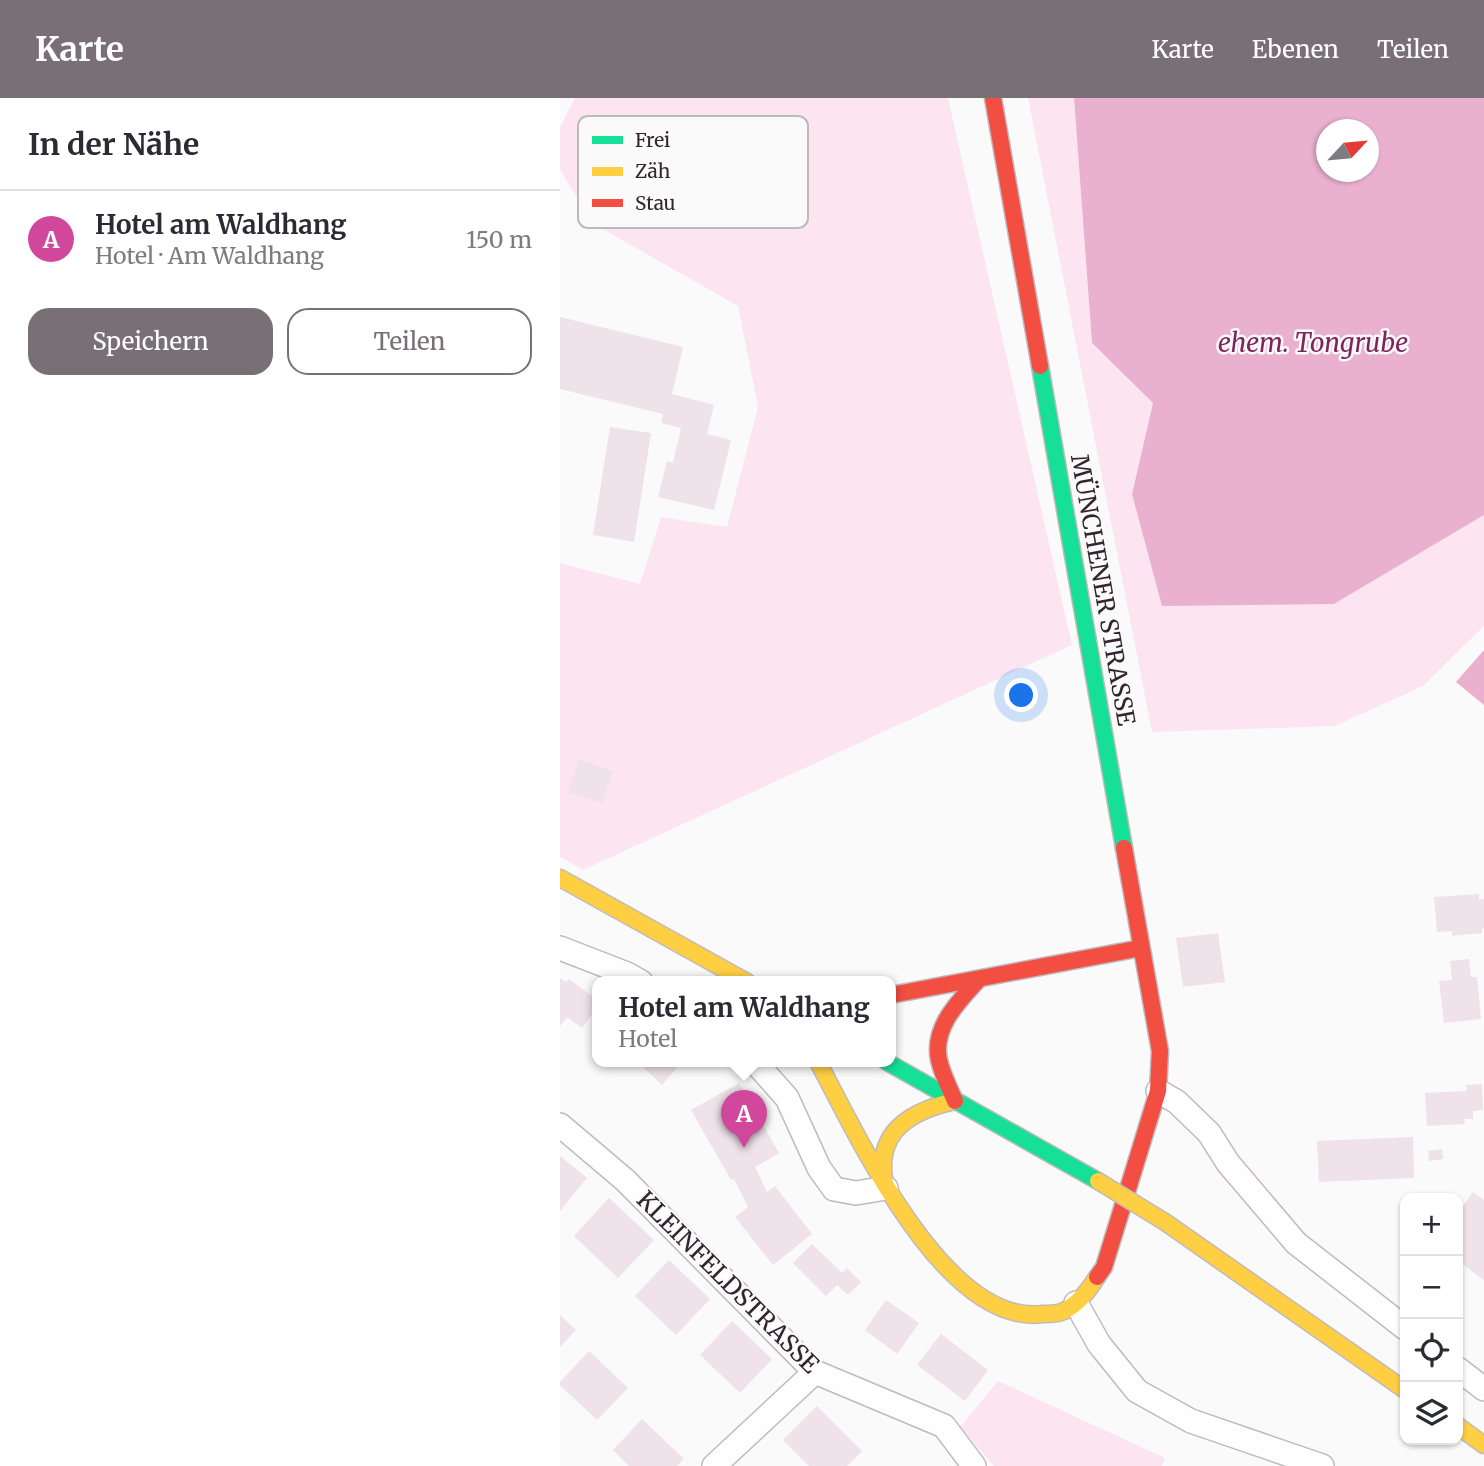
<!DOCTYPE html>
<html lang="de">
<meta charset="utf-8">
<style>
body{margin:0;font-family:Merriweather,serif;background:#f2f2f3;color:#2b2b33}
.controls{position:absolute;right:21px;bottom:21px;display:grid;overflow:hidden;border-radius:14px;box-shadow:0 2px 5px #0004}
.controls button{width:63px;height:63px;display:grid;place-items:center;padding:0;border:0;border-bottom:2px solid #e1e1e2;background:#fff;color:#2b2b33;font:35px sans-serif}
.compass{position:absolute;left:756px;top:21px;width:63px;height:63px;border-radius:50%;background:#fff;box-shadow:0 2px 5px #0004;rotate:64deg}
.you{position:absolute;left:462px;top:598px;width:24px;height:24px;margin:-18px;border:5px solid #fff;border-radius:50%;background:#1a73e8;box-shadow:0 0 0 10px #1a73e833}
.badge{display:grid;place-items:center;width:46px;height:46px;border-radius:50%;background:#787074;color:#fff;font-size:23px;font-weight:700}
.pin{position:absolute;translate:-50% -58px;filter:drop-shadow(0 2px 4px #0008)}
.pin::after{content:'';position:absolute;top:37px;width:24px;height:21px;background:inherit;clip-path:polygon(0 0,100% 0,50% 100%)}
.popup{position:absolute;left:32px;top:878px;width:304px;height:91px;box-sizing:border-box;display:grid;place-content:center;border-radius:14px;background:#fff;filter:drop-shadow(0 2px 5px #0005);font-size:23px;white-space:nowrap;color:#7c7c81}
.popup b{font-size:26px;color:#2b2b33}
.popup::after{content:'';position:absolute;left:50%;top:100%;margin-left:-14px;border:14px solid transparent;border-top-color:#fff}
.list{margin:0;padding:0;list-style:none}
h2{display:flex;justify-content:space-between;align-items:center;height:91px;margin:0;padding:0 28px;font-size:30px}
h2 small{font-size:23px;font-weight:400;color:#7c7c81}
.list li{display:grid;grid-template-columns:46px 1fr auto;gap:21px;align-items:center;box-sizing:border-box;height:98px;padding:0 28px;border-top:2px solid #e1e1e2}
.list b{display:block;font-size:26px;white-space:nowrap}
.list p{margin:0;font-size:23px;white-space:nowrap;color:#7c7c81}
.list em{font-size:23px;font-style:normal;color:#7c7c81}
.actions{display:flex;gap:14px;padding:21px 28px}
.actions a{flex:1;padding:16px 0;border:2px solid #787074;border-radius:21px;text-align:center;font-size:24px;color:#787074}
.actions .main{background:#787074;color:#fff}
.icon{flex:none;width:38px;height:38px;fill:none;stroke:currentColor;stroke-width:2;stroke-linecap:round;stroke-linejoin:round}
.map{position:relative;flex:none;width:924px;height:1368px;overflow:hidden}
header{display:flex;align-items:center;gap:42px;box-sizing:border-box;height:98px;padding:0 35px;background:#787074;color:#fff}
header strong{font-size:33px}
nav{display:flex;gap:38px;margin-inline-start:auto;font-size:24px}
main{display:flex}
aside{flex:1;background:#fff}
.map>svg:first-child{display:block}
.green{fill:#fce5f1}
.water{fill:#e9b1cf;fill-rule:evenodd}
.building{fill:#efe2e8}
.lines{fill:none;stroke-linecap:round;stroke-linejoin:round}
.street-casing{stroke:#c0babe;stroke-width:26}
.fast-casing{stroke:#c0babe;stroke-width:19}
.slow-casing{stroke:#c0babe;stroke-width:19}
.jam-casing{stroke:#c0babe;stroke-width:19}
.street{stroke:#fefefe;stroke-width:23}
.fast{stroke:#16e098;stroke-width:16}
.slow{stroke:#ffcf43;stroke-width:16}
.jam{stroke:#f24e42;stroke-width:16}
.slow-bridge-casing{stroke:#c0babe;stroke-width:19;stroke-linecap:butt}
.slow-bridge{stroke:#ffcf43;stroke-width:16}
.labels{text-anchor:middle;dominant-baseline:central;stroke-width:5;stroke-linejoin:round;paint-order:stroke}
.street-label{font-size:24px;fill:#32252c;stroke:#fafafa}
.water-label{font-size:26px;font-style:italic;fill:#80245d;stroke:#fafafa}
.key{fill:#fafafa;stroke:#bebabc;stroke-width:2}
.key-label{font-size:19px;fill:#32252c}
</style>
<header>
<strong>Karte</strong>
<nav><a>Karte</a><a>Ebenen</a><a>Teilen</a></nav>
</header>
<main>
<aside>
<h2>In der Nähe<small></small></h2>
<ul class="list">
<li><span class="badge" style="background:#d1479c">A</span><div><b>Hotel am Waldhang</b><p>Hotel · Am Waldhang</p></div><em>150 m</em></li>
</ul>
<div class="actions"><a class="main">Speichern</a><a>Teilen</a></div>
</aside>
<div class="map">
<svg width="924" height="1368" viewBox="0 0 924 1368">
<rect width="100%" height="100%" fill="#fafafa"/>
<!-- green -->
<g class="green">
<polygon points="15,0 388,0 512,547 23,772 0,759 0,465 80,486 101,419 167,429 198,309 178,208 32,125 0,71 0,29"/>
<polygon points="468,0 514,0 532,245 593,305 572,396 774,506 924,417 924,528 863,588 775,628 592,634"/>
<polygon points="438,1283 605,1360 602,1368 434,1368 400,1329"/>
</g>
<!-- water -->
<g class="water">
<path d="M 514,0 L 924,0 L 924,417 L 774,506 L 602,508 L 572,396 L 593,305 L 532,245 ZM 766,32 L 808,32 L 808,74 L 766,74 Z"/>
<polygon points="924,552 924,607 896,584"/>
</g>
<!-- building -->
<g class="building">
<polygon points="0,219 123,249 112,296 154,307 147,336 171,342 154,412 98,399 107,363 113,365 121,330 101,325 103,316 0,291"/>
<polygon points="50,329 91,335 74,444 33,437"/>
<polygon points="19,661 53,673 42,705 8,694"/>
<polygon points="919,796 919,802 924,801 924,830 922,831 922,835 892,838 892,833 877,834 874,799"/>
<polygon points="658,835 665,884 623,889 616,840"/>
<polygon points="909,861 911,879 917,879 921,921 884,925 879,883 892,882 890,863"/>
<polygon points="0,880 6,884 9,881 37,902 37,910 22,930 7,919 0,928"/>
<polygon points="78,964 122,964 102,987"/>
<polygon points="179,985 219,1055 195,1069 207,1094 215,1088 252,1136 213,1167 175,1119 188,1109 174,1081 171,1082 131,1012"/>
<polygon points="922,986 923,1012 913,1013 913,1021 904,1021 905,1026 867,1028 865,995 907,993 906,987"/>
<polygon points="853,1039 854,1080 759,1084 757,1043"/>
<polygon points="882,1051 883,1061 869,1063 868,1053"/>
<polygon points="0,1058 27,1080 0,1113"/>
<polygon points="913,1094 924,1102 924,1182 898,1163 898,1115"/>
<polygon points="49,1100 94,1142 58,1180 14,1138"/>
<polygon points="252,1146 282,1175 287,1170 301,1184 288,1197 277,1187 266,1198 233,1165"/>
<polygon points="109,1162 150,1201 116,1237 75,1198"/>
<polygon points="326,1202 359,1225 337,1256 305,1232"/>
<polygon points="0,1217 16,1232 0,1249"/>
<polygon points="172,1223 212,1261 180,1295 140,1257"/>
<polygon points="381,1236 428,1272 405,1303 357,1267"/>
<polygon points="29,1253 68,1290 37,1322 0,1287 0,1284"/>
<polygon points="257,1308 302,1353 287,1368 249,1368 223,1342"/>
<polygon points="82,1321 124,1361 117,1368 69,1368 53,1352"/>
</g>
<g class="lines">
<!-- street casing -->
<g class="street-casing">
<g id="street">
<polyline points="0,850 67,876 81,884"/>
<polyline points="195,964 227,1000 259,1070 274,1091 296,1095 326,1090"/>
<polyline points="598,993 617,1004 649,1035 668,1065 736,1145 845,1230"/>
<polyline points="0,1027 65,1082 255,1274 384,1328 414,1368"/>
<polyline points="516,1205 539,1246 577,1293 631,1323 762,1368"/>
<polyline points="898,1271 924,1291"/>
<polyline points="154,1368 255,1274"/>
</g>
</g>
<!-- fast casing -->
<g class="fast-casing">
<g id="fast">
<polyline points="480,268 564,750"/>
<polyline points="327,964 538,1083"/>
</g>
</g>
<!-- slow casing -->
<g class="slow-casing">
<g id="slow">
<polyline points="0,780 187,884"/>
<path d="M 258,964 C 297,1036 384,1229 483,1216 C 489,1216 498,1216 504,1213 C 518,1206 529,1192 537,1179"/>
<path d="M 325,1086 C 314,1034 350,1013 395,1003"/>
<polyline points="605,1124 845,1292"/>
<polyline points="898,1328 924,1347"/>
</g>
</g>
<!-- jam casing -->
<g class="jam-casing">
<g id="jam">
<polyline points="433,0 480,268"/>
<polyline points="331,897 581,850"/>
<path d="M 395,1003 C 389,989 382,976 379,962 C 372,929 399,903 419,881"/>
<polyline points="537,1179 544,1169 598,993 600,953 564,750"/>
</g>
</g>
<!-- street -->
<use href="#street" class="street"/>
<!-- fast -->
<use href="#fast" class="fast"/>
<!-- slow -->
<use href="#slow" class="slow"/>
<!-- jam -->
<use href="#jam" class="jam"/>
<!-- slow-bridge casing -->
<g class="slow-bridge-casing">
<polyline id="slow-bridge" points="538,1083 605,1124"/>
</g>
<!-- slow-bridge -->
<use href="#slow-bridge" class="slow-bridge"/>
</g>
<g class="labels">
<!-- street labels -->
<g class="street-label">
<text transform="translate(543 492) rotate(80)">MÜNCHENER STRASSE</text>
<text transform="translate(168 1184) rotate(45)">KLEINFELDSTRASSE</text>
</g>
<!-- water labels -->
<g class="water-label">
<text x="753" y="244">ehem. Tongrube</text>
</g>
</g>
<!-- legend -->
<rect x="18" y="18" width="230" height="112" rx="10" class="key"/>
<rect x="32" y="38" width="31" height="8" fill="#16e098"/>
<rect x="32" y="69" width="31" height="9" fill="#ffcf43"/>
<rect x="32" y="101" width="31" height="8" fill="#f24e42"/>
<g class="key-label">
<text x="75" y="49">Frei</text>
<text x="75" y="80">Zäh</text>
<text x="75" y="112">Stau</text>
</g>
</svg>
<div class="controls">
<button>+</button>
<button>−</button>
<button><svg class="icon" aria-label="locate" viewBox="0 0 24 24"><circle cx="12" cy="12" r="6"/><path d="M12 2v4M12 18v4M2 12h4M18 12h4"/></svg></button>
<button><svg class="icon" aria-label="layers" viewBox="0 0 24 24"><path d="M12 4l9 5-9 5-9-5zM3 14l9 5 9-5"/></svg></button>
</div>
<svg class="compass" viewBox="-18 -18 36 36"><path d="M0-13l5 13h-10z" fill="#e53935"/><path d="M0 13l5-13h-10z" fill="#7c7c81"/></svg>
<div class="you"></div>
<div class="pin badge" style="left:184px;top:1050px;background:#d1479c">A</div>
<div class="popup"><b>Hotel am Waldhang</b>Hotel</div>
</div>
</main>
